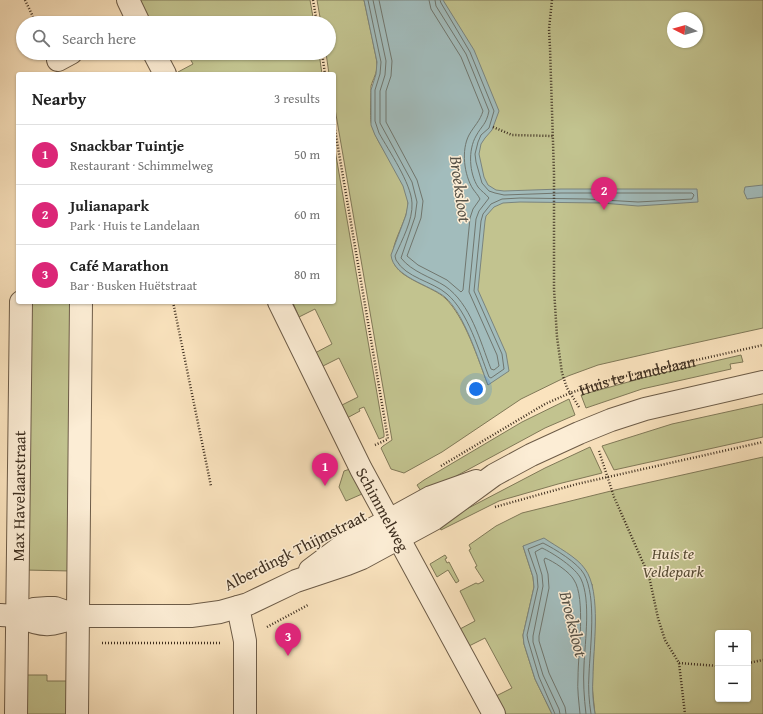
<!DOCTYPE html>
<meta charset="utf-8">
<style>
body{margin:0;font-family:"Gentium Book Plus",serif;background:#f2f2f2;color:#222}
.controls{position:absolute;right:12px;bottom:12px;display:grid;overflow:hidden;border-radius:4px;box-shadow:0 1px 3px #0004}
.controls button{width:36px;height:36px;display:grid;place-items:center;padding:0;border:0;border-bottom:1px solid #e0e0e0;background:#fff;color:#222;font:20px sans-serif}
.compass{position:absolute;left:667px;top:12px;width:36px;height:36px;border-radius:50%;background:#fff;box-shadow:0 1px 3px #0004;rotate:276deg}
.you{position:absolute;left:476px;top:389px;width:14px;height:14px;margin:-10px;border:3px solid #fff;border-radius:50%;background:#1a73e8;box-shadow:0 0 0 6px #1a73e833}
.badge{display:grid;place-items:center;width:26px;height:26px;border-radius:50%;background:#db2777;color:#fff;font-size:13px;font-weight:700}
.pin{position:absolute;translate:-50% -33px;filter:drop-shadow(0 1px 2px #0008)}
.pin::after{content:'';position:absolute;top:21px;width:14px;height:12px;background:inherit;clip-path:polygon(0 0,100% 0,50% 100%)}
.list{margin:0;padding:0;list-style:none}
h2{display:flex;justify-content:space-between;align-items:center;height:52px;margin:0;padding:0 16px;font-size:17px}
h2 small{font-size:13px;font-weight:400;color:#767676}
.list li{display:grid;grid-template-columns:26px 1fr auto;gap:12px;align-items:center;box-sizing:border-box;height:60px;padding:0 16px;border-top:1px solid #e0e0e0}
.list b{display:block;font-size:15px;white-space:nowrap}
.list p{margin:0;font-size:13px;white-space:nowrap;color:#767676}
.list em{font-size:13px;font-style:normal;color:#767676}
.icon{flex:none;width:22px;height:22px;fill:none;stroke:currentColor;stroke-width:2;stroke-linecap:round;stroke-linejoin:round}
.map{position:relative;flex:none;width:763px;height:714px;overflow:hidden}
.search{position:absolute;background:#fff;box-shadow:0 1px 3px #0004;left:16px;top:16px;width:320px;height:44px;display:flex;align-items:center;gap:10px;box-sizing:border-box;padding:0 14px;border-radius:22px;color:#767676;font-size:15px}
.panel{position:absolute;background:#fff;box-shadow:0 1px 3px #0004;left:16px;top:72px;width:320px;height:232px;border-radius:4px}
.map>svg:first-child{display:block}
.green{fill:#c2c38f;stroke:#807958;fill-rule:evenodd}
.water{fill:#a2bcbc;stroke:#7a847e}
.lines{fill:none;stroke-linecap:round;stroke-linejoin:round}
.shore{stroke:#70766e;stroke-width:1}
.minor-casing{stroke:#6d5c48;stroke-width:24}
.tertiary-casing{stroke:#6d5c48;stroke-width:24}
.path{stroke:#3e2f20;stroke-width:2.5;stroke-dasharray:1 2;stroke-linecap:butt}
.minor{stroke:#fcedd5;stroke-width:22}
.tertiary{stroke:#fcedd5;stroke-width:22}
.labels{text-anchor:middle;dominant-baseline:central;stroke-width:3;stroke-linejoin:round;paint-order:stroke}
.street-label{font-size:16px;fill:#3e2f20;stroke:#fcedd5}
.park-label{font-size:16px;font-style:italic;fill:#584d36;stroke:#fcedd5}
.water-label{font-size:17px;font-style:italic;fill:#575247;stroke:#fcedd5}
</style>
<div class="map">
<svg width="763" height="714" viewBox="0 0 763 714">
<rect width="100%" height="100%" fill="#fae3be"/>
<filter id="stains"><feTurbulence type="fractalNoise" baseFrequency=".005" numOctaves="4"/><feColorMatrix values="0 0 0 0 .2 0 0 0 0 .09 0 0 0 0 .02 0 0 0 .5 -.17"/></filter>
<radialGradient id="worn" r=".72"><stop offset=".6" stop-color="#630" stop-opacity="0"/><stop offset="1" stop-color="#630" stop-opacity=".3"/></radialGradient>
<!-- green -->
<g class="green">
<polygon points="140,0 310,0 314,23 151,23"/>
<path d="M 317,0 L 364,0 C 367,14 370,28 373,42 C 374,50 377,58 377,66 C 377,73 373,79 371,86 C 371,89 370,119 371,122 C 377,149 406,175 408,202 C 409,221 385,249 395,265 C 402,279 433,287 445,298 C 465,317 478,359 488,385 L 406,0 L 763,0 L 763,328 L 672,348 L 598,365 L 568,376 L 521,399 L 442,452 L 404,473 L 391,469 L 381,448 L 383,446 L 392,440 L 334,103 L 334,74 L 329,74 L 326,53 L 329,53 L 329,23 L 321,23 ZM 673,18 L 697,18 L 697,42 L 673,42 Z"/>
<polygon points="187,53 319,53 322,74 179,74 178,72 193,64"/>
<polygon points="334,144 384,434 384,437 379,439 364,407 359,409 360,411 347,418 340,406 358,397 339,358 321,367 315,353 332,344 315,309 299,317 293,303 334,302"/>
<polygon points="27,302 74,302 71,571 25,570"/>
<polygon points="741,355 743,362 730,364 731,369 642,389 586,408 581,395 650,376"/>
<polygon points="569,399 575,415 545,428 423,494 417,485 424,480 522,422"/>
<polygon points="763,404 763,437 614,470 602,446 672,424"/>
<polygon points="590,447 602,473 558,484 499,501 441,530 438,524 545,468"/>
<path d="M 763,457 L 763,714 L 595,714 L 592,686 L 595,619 L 592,584 L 523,546 L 533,577 L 534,587 L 523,635 L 524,644 L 535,679 L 552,714 L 506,714 L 496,696 L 512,688 L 485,638 L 469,646 L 460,629 L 475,621 L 460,591 L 476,583 L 478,584 L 484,581 L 475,567 L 477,566 L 469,550 L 471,549 L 469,545 L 496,526 L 522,513 L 615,490 ZM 718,633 L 748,633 L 748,699 L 718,699 Z"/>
<polygon points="350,469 362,494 346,501 339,487 344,471"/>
<polygon points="445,555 447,558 445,559 447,563 449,562 459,581 456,583 448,570 437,577 430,564"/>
<polygon points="24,675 47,675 47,681 70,681 69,714 23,714"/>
</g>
<!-- water -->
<g class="water">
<path d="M 364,0 L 443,0 L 474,50 L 499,111 L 492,130 L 485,138 L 481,144 L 479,154 L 484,177 L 488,185 L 496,190 L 504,191 L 561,189 L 697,189 L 698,202 L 638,206 L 602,203 L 520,202 L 503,203 L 494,207 L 486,216 L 485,221 L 478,290 L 506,353 L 509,371 L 488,385 C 478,359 465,315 445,297 C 430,285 393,277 391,255 L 406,215 L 408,203 L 403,186 L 375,135 L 371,125 L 371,90 L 376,74 L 377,62 Z"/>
<polygon points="763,185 763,197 747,199 744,192 745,187"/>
<path d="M 544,538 C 557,547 577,557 585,569 C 602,592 593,649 593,677 C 592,690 593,702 595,714 L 552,714 L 535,679 L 524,644 L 523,635 L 534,587 L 533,577 L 523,546 Z"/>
</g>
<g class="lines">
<!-- shore -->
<g class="shore">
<path d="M 368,0 L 381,62 L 380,74 L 375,90 L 375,121 L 379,133 C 389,151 411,183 412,203 C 413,220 402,240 395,256 L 396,260 C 406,278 432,281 447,294 C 468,312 479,351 489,377 L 491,378 L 504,369 L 502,354 L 474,291 L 481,221 L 483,214 L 491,204 L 502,199 L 520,198 L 587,199 L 638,202 L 692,199 L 694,195 L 692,193 L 561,193 L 504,195 L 495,193 L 489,191 L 482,183 L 476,162 L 475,154 L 478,142 L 481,135 L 489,128 L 494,111 L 470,52 L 441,3 L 440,0"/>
<path d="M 373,0 L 386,61 L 385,75 L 380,91 L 380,123 L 412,182 L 417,202 L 415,217 L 401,258 C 412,272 431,277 445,286 C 471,304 480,341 491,369 L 494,370 L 499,366 L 497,355 L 469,292 L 476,219 L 479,211 L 489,198 C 486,194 481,191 478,187 C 469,173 468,150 476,136 C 482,125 486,125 489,111 L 466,54 L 436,6 L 435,0"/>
<path d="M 379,0 L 392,61 L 391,76 L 386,91 L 386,122 L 417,180 L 423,201 L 421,218 L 407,256 L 418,265 L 447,280 L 461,292 L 463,290 L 470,218 L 473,209 L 480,199 C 478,195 475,192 473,189 C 464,175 461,150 469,135 C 474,126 480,121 483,111 L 461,57 L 431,9 L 429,0"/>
<path d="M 555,714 L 539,677 L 528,640 L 527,635 L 538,587 L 537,575 L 528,549 L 543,543 C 555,549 578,563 584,574 C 597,597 590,648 589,674 C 588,688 589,701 591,714"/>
<path d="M 560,714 L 559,709 L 543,675 L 533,642 L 533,636 L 543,586 L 542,575 L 535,552 L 542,548 C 553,553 576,568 581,579 C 591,600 585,641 584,665 C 583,681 584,697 586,714"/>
<path d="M 566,714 L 565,707 L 549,673 L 539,641 L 539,636 L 549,588 L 548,574 L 544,560 L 545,558 C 553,561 570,572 574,580 C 586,598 578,654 578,677 C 577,690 579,702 580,714"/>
</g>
<!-- minor casing -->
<g class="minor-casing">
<g id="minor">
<polyline points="128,0 139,23"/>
<polyline points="154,53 165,74"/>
<polyline points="58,60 71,53"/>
<path id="s2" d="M 279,302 L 361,469 L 494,714"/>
<polyline points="238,607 245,641 245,714"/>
<path id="s3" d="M 16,714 L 21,302"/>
<polyline points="77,714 81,302"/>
</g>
</g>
<!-- tertiary casing -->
<g class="tertiary-casing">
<g id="tertiary">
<polyline points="310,570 346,543 389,520 431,497 476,481"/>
<polyline points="0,615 17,616 34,609 48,608 55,608 78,616 191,616 220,612 248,604 296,581 347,564 362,558 434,519 494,475 531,455 579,433 611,420 645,409 763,382"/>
<path d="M 17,616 C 45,628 50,626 78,616"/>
</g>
</g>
<!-- path -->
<g class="path">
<polyline points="25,0 36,23"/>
<polyline points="313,0 317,23"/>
<polyline points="552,0 549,29 550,48 554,174 554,289 557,337 562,373 567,388 579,407"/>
<polyline points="322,53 325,74"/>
<polyline points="334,124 388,439 375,445"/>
<polyline points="493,127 512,135 553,136"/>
<polyline points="173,302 211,486"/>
<polyline points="599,451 614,497 649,576 658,618 665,640 679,663 685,714"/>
<path id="s1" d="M 441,466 L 545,404 L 570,393 L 613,379 L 763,345"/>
<polyline points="495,507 577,484 763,442"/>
<polyline points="267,627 308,605"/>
<polyline points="102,643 221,643"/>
<polyline points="679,663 718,666"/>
<polyline points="748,663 763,660"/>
</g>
<!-- minor -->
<use href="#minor" class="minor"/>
<!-- tertiary -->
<use href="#tertiary" class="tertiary"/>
</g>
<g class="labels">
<!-- street labels -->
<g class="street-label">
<text stroke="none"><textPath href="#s1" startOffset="218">Huis te Landelaan</textPath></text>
<text stroke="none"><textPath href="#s3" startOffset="218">Max Havelaarstraat</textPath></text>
<text stroke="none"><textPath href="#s2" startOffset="232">Schimmelweg</textPath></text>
<text transform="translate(295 550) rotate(-27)">Alberdingk Thijmstraat</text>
</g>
<!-- park labels -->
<g class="park-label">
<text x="673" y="553">Huis te<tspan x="673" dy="18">Veldepark</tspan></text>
</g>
<!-- water labels -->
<g class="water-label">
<text transform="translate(461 189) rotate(82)">Broeksloot</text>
<text transform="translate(574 624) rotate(76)">Broeksloot</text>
</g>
</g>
<rect width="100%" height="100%" filter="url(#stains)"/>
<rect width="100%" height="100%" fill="url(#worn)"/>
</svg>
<div class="controls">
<button>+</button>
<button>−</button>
</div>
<svg class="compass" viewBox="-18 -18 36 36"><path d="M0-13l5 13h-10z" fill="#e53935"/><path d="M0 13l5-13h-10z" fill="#767676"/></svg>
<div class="you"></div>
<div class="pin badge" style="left:325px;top:486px">1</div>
<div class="pin badge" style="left:604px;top:210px">2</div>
<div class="pin badge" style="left:288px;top:656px">3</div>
<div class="search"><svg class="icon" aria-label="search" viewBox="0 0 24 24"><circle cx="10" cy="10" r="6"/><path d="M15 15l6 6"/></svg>Search here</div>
<section class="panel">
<h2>Nearby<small>3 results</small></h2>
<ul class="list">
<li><span class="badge">1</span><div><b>Snackbar Tuintje</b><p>Restaurant · Schimmelweg</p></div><em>50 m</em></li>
<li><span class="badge">2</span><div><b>Julianapark</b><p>Park · Huis te Landelaan</p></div><em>60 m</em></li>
<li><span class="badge">3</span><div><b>Café Marathon</b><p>Bar · Busken Huëtstraat</p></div><em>80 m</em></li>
</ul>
</section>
</div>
